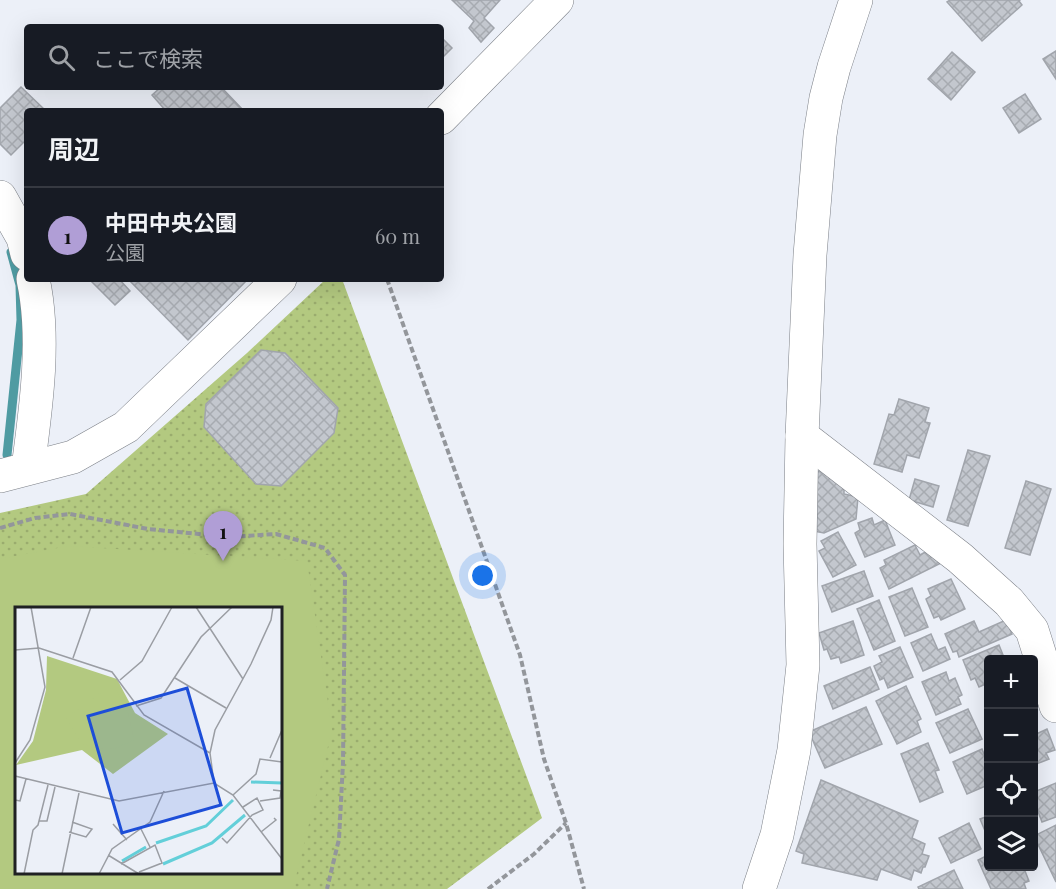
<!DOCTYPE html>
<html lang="ja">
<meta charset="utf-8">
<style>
body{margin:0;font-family:"Playfair Display","Noto Sans JP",serif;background:#20242c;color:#f1f3f6}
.controls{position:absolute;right:18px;bottom:18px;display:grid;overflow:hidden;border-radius:6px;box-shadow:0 6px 24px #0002}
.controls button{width:54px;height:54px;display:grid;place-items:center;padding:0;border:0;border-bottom:2px solid #363941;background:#171b24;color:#f1f3f6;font:30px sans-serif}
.you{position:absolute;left:483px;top:576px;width:21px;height:21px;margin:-15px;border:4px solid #fff;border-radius:50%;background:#1a73e8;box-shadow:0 0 0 9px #1a73e833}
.badge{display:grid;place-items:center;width:39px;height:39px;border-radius:50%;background:#b09ed6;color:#111;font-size:20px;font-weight:700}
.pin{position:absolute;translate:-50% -50px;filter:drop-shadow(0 2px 3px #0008)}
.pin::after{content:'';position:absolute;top:32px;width:21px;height:18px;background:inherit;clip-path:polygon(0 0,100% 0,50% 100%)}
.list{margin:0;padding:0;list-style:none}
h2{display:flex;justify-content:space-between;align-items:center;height:78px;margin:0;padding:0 24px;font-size:26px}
h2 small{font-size:20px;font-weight:400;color:#9ea1a6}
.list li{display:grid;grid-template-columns:39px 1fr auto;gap:18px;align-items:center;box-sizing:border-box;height:96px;padding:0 24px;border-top:2px solid #363941}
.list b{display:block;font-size:22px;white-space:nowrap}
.list p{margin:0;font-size:20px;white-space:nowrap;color:#9ea1a6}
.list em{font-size:20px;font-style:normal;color:#9ea1a6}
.icon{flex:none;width:33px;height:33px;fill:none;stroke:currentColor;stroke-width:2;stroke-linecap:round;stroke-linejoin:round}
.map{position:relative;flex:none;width:1056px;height:889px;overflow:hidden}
.search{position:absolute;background:#171b24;box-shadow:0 6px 24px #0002;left:24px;top:24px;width:420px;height:66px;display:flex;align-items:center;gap:15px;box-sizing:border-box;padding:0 21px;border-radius:6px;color:#9ea1a6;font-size:22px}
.panel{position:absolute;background:#171b24;box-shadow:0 6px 24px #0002;left:24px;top:108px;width:420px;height:174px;border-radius:6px}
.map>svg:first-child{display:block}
.park{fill:url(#park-dots);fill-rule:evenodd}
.pitch{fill:#b3c980;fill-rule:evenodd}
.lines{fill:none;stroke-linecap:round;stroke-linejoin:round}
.stream{stroke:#4f9ba2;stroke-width:9}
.building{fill:url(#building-cross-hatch);stroke:#a1a5ac;stroke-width:1.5}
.minor-casing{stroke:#7b7f86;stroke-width:34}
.path{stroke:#93969b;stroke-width:4;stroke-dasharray:6 3;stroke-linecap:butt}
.minor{stroke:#fff;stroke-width:33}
.inset-river{fill:none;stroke:#63cfd9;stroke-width:3}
.inset-road{fill:none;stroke:#9a9da3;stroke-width:1.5}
.view{fill:#1d4ed8;fill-opacity:0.15;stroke:#1d4ed8;stroke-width:3}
.inset-edge{fill:none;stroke:#1f2123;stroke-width:3}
</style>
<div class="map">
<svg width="1056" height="889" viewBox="0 0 1056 889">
<defs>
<pattern id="park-dots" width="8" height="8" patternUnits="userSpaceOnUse" patternTransform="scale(1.5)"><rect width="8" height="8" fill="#b3c980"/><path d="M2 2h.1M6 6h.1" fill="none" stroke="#9aac6e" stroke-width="1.8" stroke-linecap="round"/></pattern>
<pattern id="building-cross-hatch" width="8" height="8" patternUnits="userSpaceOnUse" patternTransform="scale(1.5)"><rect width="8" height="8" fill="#c3c7ce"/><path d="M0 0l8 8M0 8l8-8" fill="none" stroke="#a7abb1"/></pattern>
</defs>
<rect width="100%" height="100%" fill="#ecf0f8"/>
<!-- park -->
<path class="park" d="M 326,279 L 342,279 L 542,818 L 447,889 L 0,889 L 0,513 L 86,494 L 247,353 ZM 16,608 L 280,608 L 280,872 L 16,872 Z"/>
<!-- pitch -->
<path class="pitch" d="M 68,546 L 307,561 L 332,730 L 293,889 L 0,889 L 0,559 ZM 16,608 L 280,608 L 280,872 L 16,872 Z"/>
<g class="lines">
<!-- stream -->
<polyline class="stream" points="7,455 21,320 20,285 11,252"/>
</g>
<!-- building -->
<g class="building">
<polygon points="452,0 500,0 484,18 494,28 481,42 469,28 474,21"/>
<polygon points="950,0 1020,0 1019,1 1022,5 982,41 947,2"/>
<polygon points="441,37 452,48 441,59"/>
<polygon points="1056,51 1056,79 1043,59"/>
<polygon points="952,52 975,72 951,100 928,79"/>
<polygon points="21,87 46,111 27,111 27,139 11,155 0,144 0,108"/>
<polygon points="161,87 221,87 244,111 166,111 152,95"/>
<polygon points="1025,94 1041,119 1019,133 1003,108"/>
<polygon points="89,279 119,279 130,291 115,305"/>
<polygon points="128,279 248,279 188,340"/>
<polygon points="261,350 285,353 338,408 334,433 281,486 256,484 204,427 206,404"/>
<polygon points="899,399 929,408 925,422 930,423 919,458 907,455 902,472 874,464 889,414 894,415"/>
<polygon points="968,450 990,456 968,526 947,520"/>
<polygon points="822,468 844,488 844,494 858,497 856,519 824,533 813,531 816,474"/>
<polygon points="915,479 939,486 933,507 909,500"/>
<polygon points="1026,481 1051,489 1030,555 1005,548"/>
<polygon points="872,518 874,525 885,520 895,545 865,557 855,533 860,530 858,523"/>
<polygon points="838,532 856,565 833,577 819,551 825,548 821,541"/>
<polygon points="915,545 920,555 929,550 941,563 889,589 880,568 886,565 884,560"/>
<polygon points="864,571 873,596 832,612 822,586"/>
<polygon points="951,579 965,609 941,620 939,616 934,618 926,599 931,596 928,589"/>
<polygon points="912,588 928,627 905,636 889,597"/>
<polygon points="879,600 895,641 874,650 857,609"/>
<polygon points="1006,620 1012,634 959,657 957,651 953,652 945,634 974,621 979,632"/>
<polygon points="853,621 864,655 841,663 839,657 831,659 827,649 824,650 819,633"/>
<polygon points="931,634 938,650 945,647 950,659 923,671 911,643"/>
<polygon points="999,645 1005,660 988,660 988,683 979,687 975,678 971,680 963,660"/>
<polygon points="900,647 913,677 888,688 884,678 880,680 874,666 882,662 879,656"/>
<polygon points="870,667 879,689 833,709 824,686"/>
<polygon points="946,672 949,681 955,678 962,695 958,697 961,704 936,715 922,682"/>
<polygon points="906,686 921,719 917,721 921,732 897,744 876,701"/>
<polygon points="866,707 882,744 825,768 809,732"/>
<polygon points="968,709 982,739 950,753 936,723"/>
<polygon points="1047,729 1055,750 1046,753 1049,759 1034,765 1034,735"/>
<polygon points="928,743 939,770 935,771 943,792 920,802 901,754"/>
<polygon points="982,749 988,764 988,785 967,794 953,762"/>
<polygon points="821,780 918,821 912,838 925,844 922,854 929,856 925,867 923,867 921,873 914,870 911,880 881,869 877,880 802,863 804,854 796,851"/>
<polygon points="1056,783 1056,817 1042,822 1034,801 1034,792"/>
<polygon points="988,816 988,838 980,819"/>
<polygon points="969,823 981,849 951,863 939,838"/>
<polygon points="1056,825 1056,882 1034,836"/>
<polygon points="988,855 988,866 1023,866 1029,881 1024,883 1026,889 991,889 978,860"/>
<polygon points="954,870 963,889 919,889 918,887"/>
</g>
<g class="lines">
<!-- minor casing -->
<g class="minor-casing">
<g id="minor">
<polyline points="441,118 557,0"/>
<polyline points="0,197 23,238 27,254"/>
<polyline points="802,436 960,558 1009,602 1032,630 1056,706"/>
<path d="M 28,468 C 36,408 46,338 33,279"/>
<polyline points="0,476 73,457 126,427 280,279"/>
<polyline points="759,889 777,835 794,750 803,665 800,544 802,436 810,255 820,135 826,98 834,67 856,0"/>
</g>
</g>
<!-- path -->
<g class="path">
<polyline points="387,279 520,655 544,759 566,823 584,889"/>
<polyline points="0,528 35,518 70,514 148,529 229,537 276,534 325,548 345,575 343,763 339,839 327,889"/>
<polyline points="488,889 534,854 566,823"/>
</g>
<!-- minor -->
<use href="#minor" class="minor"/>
</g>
<!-- overview -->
<g transform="translate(15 607)">
<rect width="267" height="267" fill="#ecf0f8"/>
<path d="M 32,49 L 102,72 L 120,106 L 153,127 L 98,167 L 67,143 L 1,158 L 18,134 L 31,83 Z" fill="#b3c980"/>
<path d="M 92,81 L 101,82 L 113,106 L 119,133 L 101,141 L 82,142 L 66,136 L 51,111 Z" fill="#b3c980"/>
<path class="inset-river" d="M 236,175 L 267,176M 141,236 L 191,219 L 218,193M 107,254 L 131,240M 148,257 L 197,236 L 230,208"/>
<path class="inset-road" d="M 181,0 L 228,72M 0,43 L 24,41 L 97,65 L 129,108 L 195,146M 58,51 L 76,0M 160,71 L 211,101M 105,73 L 127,54 L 157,0M 121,99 L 146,91 L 186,30 L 217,0M 255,151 L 267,123M 0,156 L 15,133 L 30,80 L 16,0M 0,169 L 104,194 L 199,176 L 218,188 L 267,252M 199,176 L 195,146 L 200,123 L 236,57 L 256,13 L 258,0M 218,188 L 241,167 L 245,152 L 267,155M 0,193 L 5,194 L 11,172M 245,194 L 265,191 L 266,184 L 258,183M 24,214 L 32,214 L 40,180M 98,217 L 112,233M 126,222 L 135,240M 54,225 L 71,230 L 77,222 L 57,215M 246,225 L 261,213 L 259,211M 207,231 L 212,236 L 237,208 L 248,203 L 242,191 L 228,200M 93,248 L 124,267M 106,257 L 140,238 L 147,256 L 124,265M 9,267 L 18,223 L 23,218 L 33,178M 47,267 L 64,186M 84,267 L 97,242 L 135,215 L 149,184"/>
<path class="view" d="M 172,81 L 206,198 L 107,226 L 73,109 Z"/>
<rect width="267" height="267" class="inset-edge"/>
</g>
</svg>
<div class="controls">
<button>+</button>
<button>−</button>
<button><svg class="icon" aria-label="locate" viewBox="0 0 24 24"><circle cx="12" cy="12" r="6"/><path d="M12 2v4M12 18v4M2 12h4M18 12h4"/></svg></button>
<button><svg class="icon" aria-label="layers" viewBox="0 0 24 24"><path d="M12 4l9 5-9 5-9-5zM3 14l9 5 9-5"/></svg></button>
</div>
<div class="you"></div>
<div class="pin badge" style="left:223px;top:561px">1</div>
<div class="search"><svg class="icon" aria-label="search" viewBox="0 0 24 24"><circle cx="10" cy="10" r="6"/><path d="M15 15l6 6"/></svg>ここで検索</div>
<section class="panel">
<h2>周辺<small></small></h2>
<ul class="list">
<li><span class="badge">1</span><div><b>中田中央公園</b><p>公園</p></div><em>60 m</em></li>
</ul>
</section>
</div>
